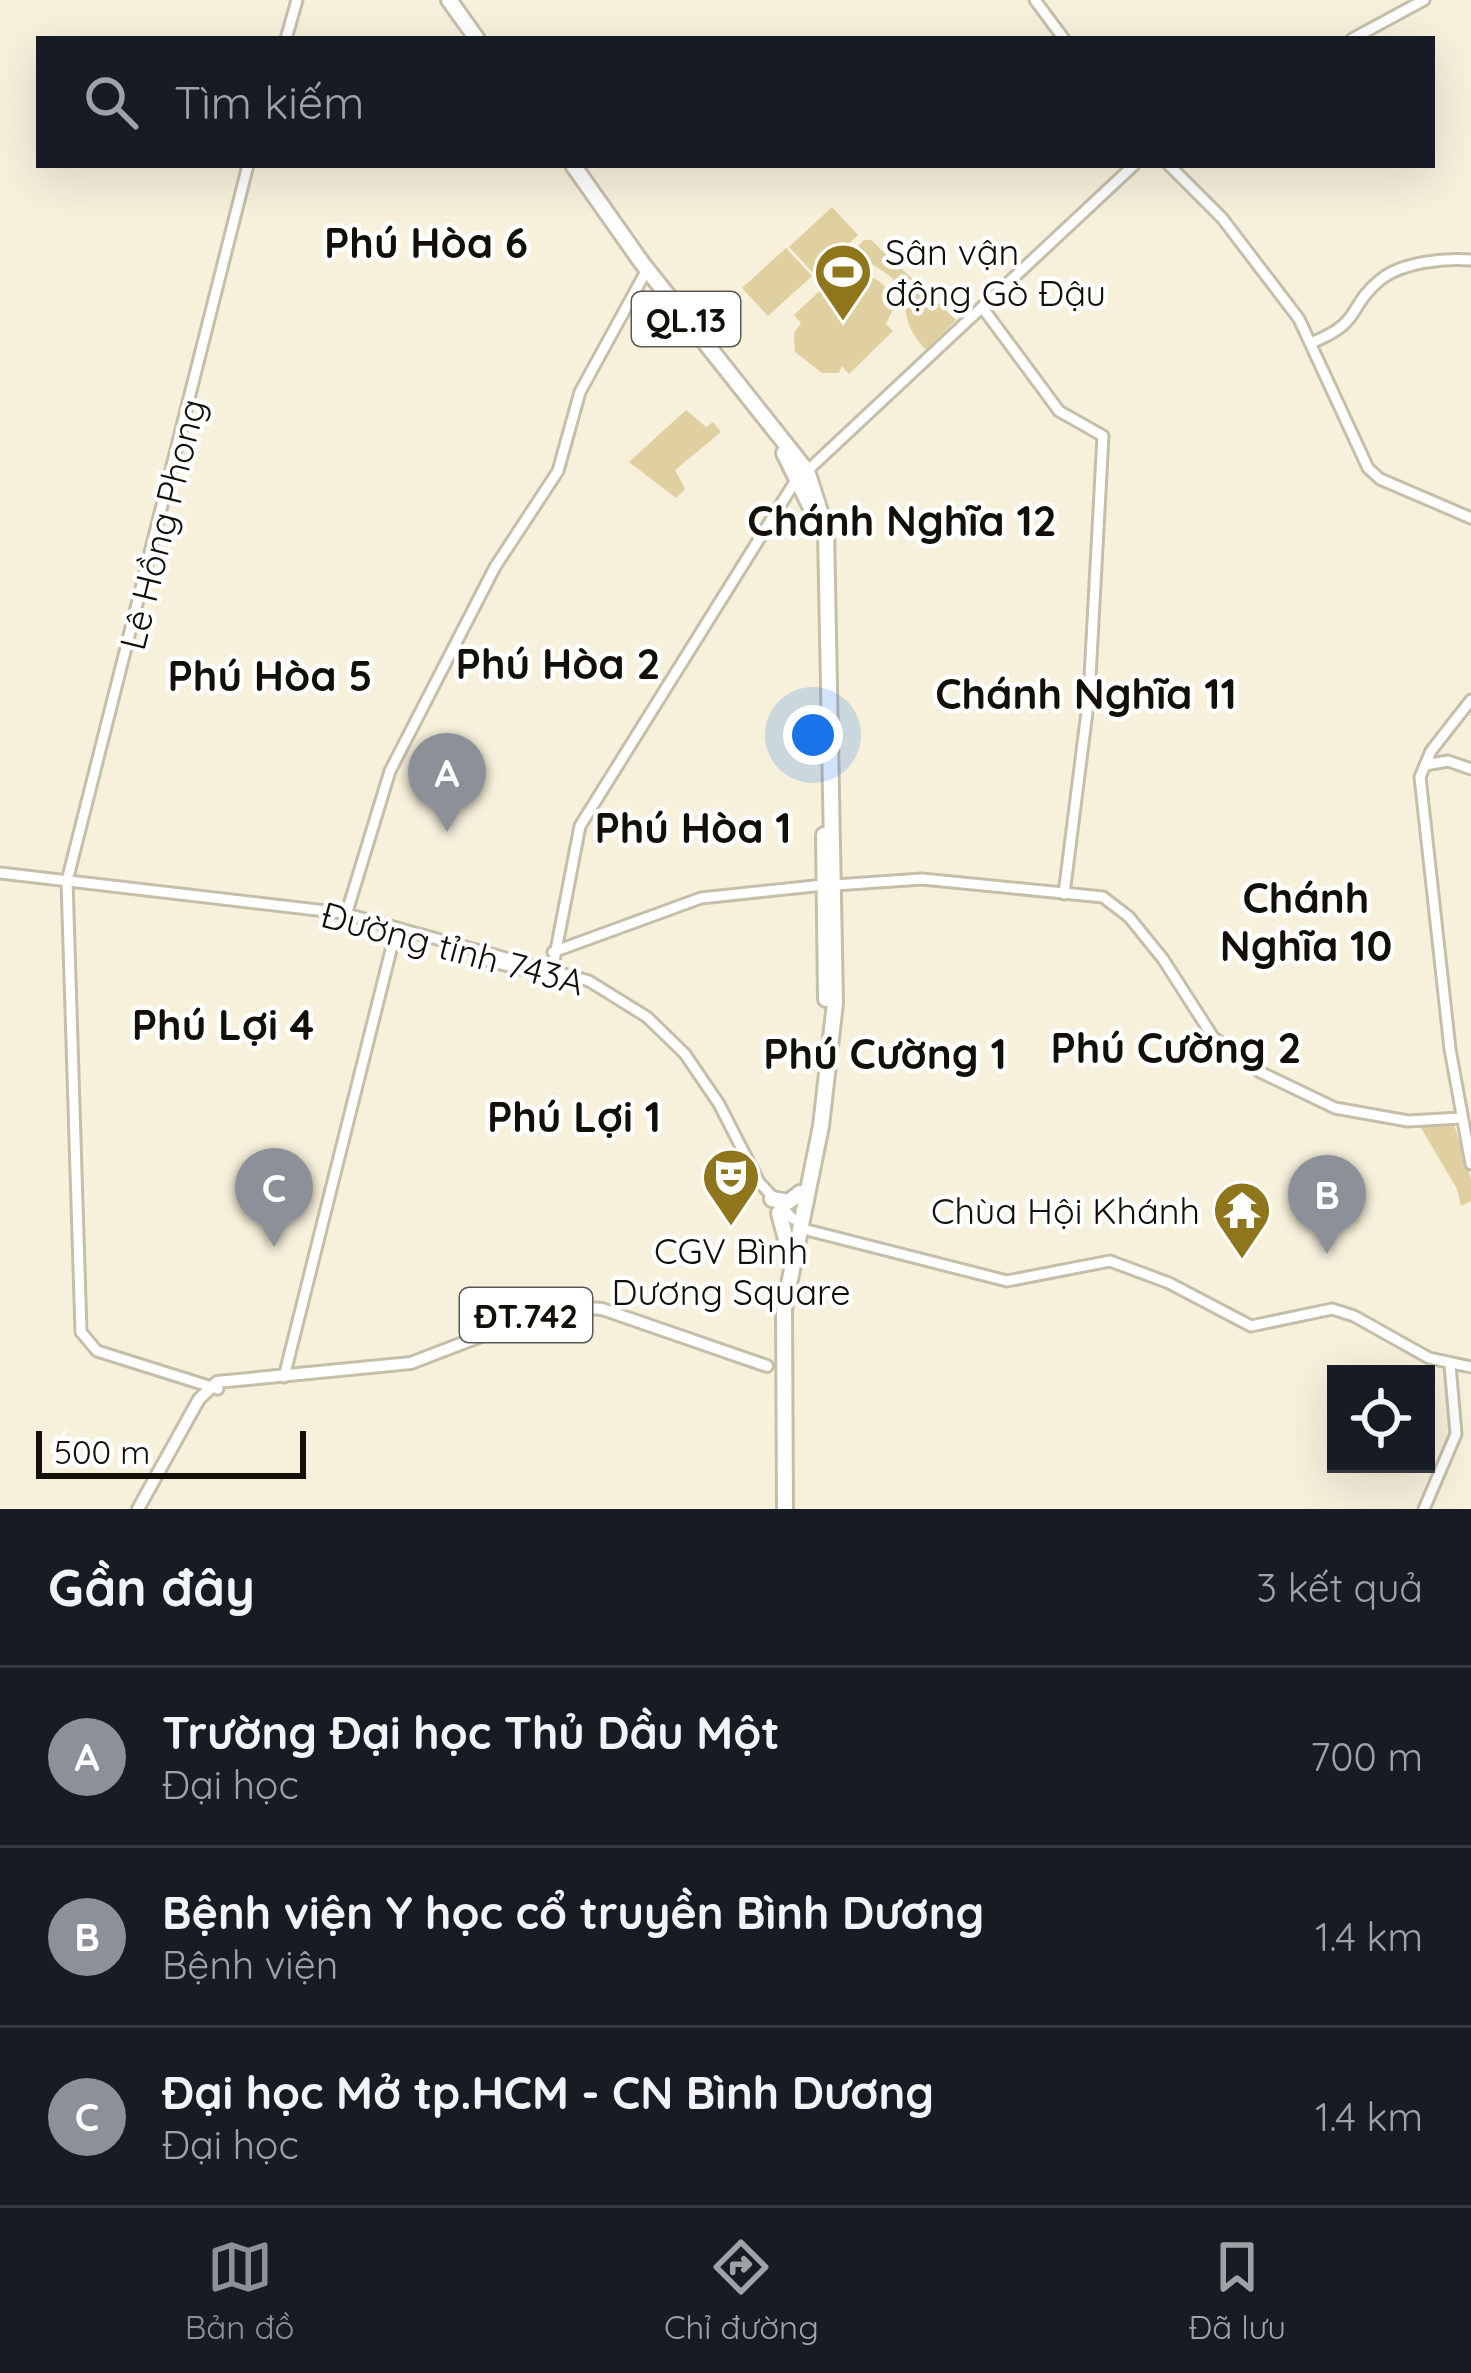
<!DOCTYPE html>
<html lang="vi">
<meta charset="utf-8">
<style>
body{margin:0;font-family:Quicksand,sans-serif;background:#242831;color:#f1f3f6}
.controls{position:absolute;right:36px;bottom:36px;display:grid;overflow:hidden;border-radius:0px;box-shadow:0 12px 48px #0002}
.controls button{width:108px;height:108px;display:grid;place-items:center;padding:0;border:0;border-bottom:3px solid #363941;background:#171b24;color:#f1f3f6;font:60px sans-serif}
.scale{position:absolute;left:36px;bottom:30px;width:270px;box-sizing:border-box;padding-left:12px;border:6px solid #121009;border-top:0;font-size:33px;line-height:42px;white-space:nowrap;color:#121009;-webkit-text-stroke:9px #fff;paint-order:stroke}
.you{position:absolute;left:813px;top:735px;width:42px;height:42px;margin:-30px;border:9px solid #fff;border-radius:50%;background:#1a73e8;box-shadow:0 0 0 18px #1a73e833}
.badge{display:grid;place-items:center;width:78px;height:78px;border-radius:50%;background:#8c9099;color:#fff;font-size:39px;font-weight:700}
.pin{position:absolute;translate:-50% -99px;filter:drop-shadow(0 3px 6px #0008)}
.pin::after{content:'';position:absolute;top:63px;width:42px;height:36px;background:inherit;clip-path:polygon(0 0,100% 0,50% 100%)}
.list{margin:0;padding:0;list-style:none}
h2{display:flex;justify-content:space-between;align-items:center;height:156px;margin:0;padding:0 48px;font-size:51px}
h2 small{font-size:39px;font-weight:400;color:#9ea1a6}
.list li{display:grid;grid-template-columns:78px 1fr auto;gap:36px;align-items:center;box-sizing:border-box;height:180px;padding:0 48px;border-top:3px solid #363941}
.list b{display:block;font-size:45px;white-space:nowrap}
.list p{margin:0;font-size:39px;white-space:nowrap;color:#9ea1a6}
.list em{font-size:39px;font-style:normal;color:#9ea1a6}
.icon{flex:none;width:66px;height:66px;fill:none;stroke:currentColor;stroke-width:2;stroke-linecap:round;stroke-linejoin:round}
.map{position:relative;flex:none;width:1471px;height:1509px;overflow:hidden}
.search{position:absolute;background:#171b24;box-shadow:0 12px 48px #0002;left:36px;right:36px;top:36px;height:132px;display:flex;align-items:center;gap:30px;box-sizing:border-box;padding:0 42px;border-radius:0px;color:#9ea1a6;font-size:45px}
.sheet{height:696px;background:#171b24}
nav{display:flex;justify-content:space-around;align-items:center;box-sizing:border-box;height:168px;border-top:3px solid #363941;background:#171b24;font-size:33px;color:#9ea1a6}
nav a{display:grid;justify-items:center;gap:6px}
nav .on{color:#8c9099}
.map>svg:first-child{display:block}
.green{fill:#e0d0a0}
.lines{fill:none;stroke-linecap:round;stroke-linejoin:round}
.secondary-casing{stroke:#c5bfaa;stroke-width:15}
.primary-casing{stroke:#c5bfaa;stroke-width:16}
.highway-casing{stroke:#c5bfaa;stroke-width:20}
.secondary{stroke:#fff;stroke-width:9}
.primary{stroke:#fff;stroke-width:10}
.highway{stroke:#fff;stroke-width:14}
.labels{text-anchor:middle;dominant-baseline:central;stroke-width:9;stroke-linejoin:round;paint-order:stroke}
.shield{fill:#fff;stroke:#595853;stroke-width:3}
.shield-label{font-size:33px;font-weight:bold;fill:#121009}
.poi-label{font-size:36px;fill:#121009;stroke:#fff;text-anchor:start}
.street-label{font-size:36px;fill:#121009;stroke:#fff}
.quarter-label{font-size:42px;font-weight:bold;fill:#121009;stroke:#fff}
</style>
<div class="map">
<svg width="1471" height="1509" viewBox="0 0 1471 1509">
<rect width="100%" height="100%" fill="#f7f0db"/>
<!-- green -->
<g class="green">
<polygon points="832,207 858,235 815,275 789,247"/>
<path d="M 864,240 L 871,240 L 956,320 L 926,350 C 896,318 912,303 896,282 C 887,271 869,264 853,252 Z"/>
<polygon points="786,248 812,276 768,316 742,288"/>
<path d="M 853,274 C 875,274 890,285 894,307 L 886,324 L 893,331 L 849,374 L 842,366 L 839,373 L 822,373 L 795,352 L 794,333 L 801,323 L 794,315 L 837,275 L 844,283 Z"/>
<polygon points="686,410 706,427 713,422 721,432 675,470 685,489 676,498 629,462"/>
<polygon points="1453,1121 1471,1179 1471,1201 1461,1206 1457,1189 1420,1126"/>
</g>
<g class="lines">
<!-- secondary casing -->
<g class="secondary-casing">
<g id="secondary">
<polyline points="1035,0 1064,39"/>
<polyline points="286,39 297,0"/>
<polyline points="1352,39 1424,0"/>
<polyline points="1169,165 1222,218 1299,319 1368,468 1380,479 1471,518"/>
<polyline points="982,307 1059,411 1103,436 1089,696 1064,894"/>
<path d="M 1313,342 C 1363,322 1347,307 1380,280 C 1402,262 1444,258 1471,260"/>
<polyline points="807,471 1134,165"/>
<polyline points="1471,700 1431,751 1420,777 1450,1049 1471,1164"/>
<polyline points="1425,765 1448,761 1471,769"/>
<polyline points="0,873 343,913 589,981 647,1017 685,1054 719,1104 759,1182 793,1219"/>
<polyline points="835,885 922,879 1103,897 1129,917 1163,959 1213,1037 1260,1072 1335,1108 1408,1121 1461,1118"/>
<polyline points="346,915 390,771 495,567 558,471 580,392 644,275"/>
<polyline points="553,952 701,898 824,885"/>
<polyline points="485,960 556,978"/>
<polyline points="552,971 580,826 796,480"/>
<polyline points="799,1228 1007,1281 1110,1261 1169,1283 1251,1326 1332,1309 1354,1316 1429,1358 1471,1367"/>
<polyline points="284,1377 395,934"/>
<polyline points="218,1389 97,1351 81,1332 67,881 248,165"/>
<polyline points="1424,1509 1456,1434 1450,1365"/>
</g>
</g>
<!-- primary casing -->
<g class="primary-casing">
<polyline id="primary" points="138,1509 199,1399 217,1382 411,1363 559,1306 602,1309 767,1366"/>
</g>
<!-- highway casing -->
<g class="highway-casing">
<g id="highway">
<polyline points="449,0 477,39"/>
<polyline points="573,165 642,263 807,471 826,530 835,1003 821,1126 784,1309 785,1509"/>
<polyline points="784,453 811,508"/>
<polyline points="824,835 826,999"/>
<polyline points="772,1199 788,1202 800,1193"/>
<polyline points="779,1213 788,1247"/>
</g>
</g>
<!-- secondary -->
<use href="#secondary" class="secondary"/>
<!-- primary -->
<use href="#primary" class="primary"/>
<!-- highway -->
<use href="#highway" class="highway"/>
</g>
<!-- icons -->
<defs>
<g id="stadium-pin" transform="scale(3)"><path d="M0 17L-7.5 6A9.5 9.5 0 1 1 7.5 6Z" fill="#8f751b" stroke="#fff"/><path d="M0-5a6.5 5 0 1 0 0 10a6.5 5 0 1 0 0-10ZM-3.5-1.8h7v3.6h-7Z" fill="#fff"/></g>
<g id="theatre-pin" transform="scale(3)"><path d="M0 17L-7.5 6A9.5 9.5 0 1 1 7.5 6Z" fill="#8f751b" stroke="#fff"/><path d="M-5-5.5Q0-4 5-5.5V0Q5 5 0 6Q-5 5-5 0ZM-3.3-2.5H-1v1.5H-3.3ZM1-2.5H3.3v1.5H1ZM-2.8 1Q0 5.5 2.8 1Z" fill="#fff"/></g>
<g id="temple-pin" transform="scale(3)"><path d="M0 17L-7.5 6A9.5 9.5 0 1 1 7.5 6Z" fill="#8f751b" stroke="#fff"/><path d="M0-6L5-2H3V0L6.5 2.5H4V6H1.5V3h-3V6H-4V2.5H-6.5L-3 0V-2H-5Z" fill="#fff"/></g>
</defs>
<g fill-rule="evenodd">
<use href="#stadium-pin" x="843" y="272"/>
<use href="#theatre-pin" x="731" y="1177"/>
<use href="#temple-pin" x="1242" y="1210"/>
</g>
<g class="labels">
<!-- shield labels -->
<g class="shield">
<rect x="632" y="292" width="108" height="54" rx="9"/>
<rect x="460" y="1288" width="132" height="54" rx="9"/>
</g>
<g class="shield-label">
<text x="686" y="319">QL.13</text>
<text x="526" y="1315">ĐT.742</text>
</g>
<!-- poi labels -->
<g class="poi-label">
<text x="885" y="251">Sân vận<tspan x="885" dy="41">động Gò Đậu</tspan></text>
<text x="1200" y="1210" text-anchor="end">Chùa Hội Khánh</text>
<text x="731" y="1250" text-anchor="middle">CGV Bình<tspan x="731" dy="41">Dương Square</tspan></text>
</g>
<!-- street labels -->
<g class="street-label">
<text transform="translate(162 524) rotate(-76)">Lê Hồng Phong</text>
<text transform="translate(453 948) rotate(15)">Đường tỉnh 743A</text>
</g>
<!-- quarter labels -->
<g class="quarter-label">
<text x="426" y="242">Phú Hòa 6</text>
<text x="902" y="520">Chánh Nghĩa 12</text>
<text x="558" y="663">Phú Hòa 2</text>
<text x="270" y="675">Phú Hòa 5</text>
<text x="1086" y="693">Chánh Nghĩa 11</text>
<text x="693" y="827">Phú Hòa 1</text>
<text x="1306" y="897">Chánh<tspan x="1306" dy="48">Nghĩa 10</tspan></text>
<text x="223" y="1024">Phú Lợi 4</text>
<text x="1176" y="1047">Phú Cường 2</text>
<text x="885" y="1053">Phú Cường 1</text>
<text x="574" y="1116">Phú Lợi 1</text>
</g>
</g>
</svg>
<div class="controls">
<button><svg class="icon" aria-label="locate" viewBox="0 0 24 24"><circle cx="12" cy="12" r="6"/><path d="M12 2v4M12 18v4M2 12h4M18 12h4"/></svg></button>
</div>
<div class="scale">500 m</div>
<div class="you"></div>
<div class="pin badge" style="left:447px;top:832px">A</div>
<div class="pin badge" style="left:1327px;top:1254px">B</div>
<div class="pin badge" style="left:274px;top:1247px">C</div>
<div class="search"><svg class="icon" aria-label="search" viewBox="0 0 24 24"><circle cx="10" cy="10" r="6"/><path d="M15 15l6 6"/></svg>Tìm kiếm</div>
</div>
<section class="sheet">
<h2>Gần đây<small>3 kết quả</small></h2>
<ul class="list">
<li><span class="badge">A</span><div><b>Trường Đại học Thủ Dầu Một</b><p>Đại học</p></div><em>700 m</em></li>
<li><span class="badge">B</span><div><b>Bệnh viện Y học cổ truyền Bình Dương</b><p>Bệnh viện</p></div><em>1.4 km</em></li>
<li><span class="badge">C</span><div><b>Đại học Mở tp.HCM - CN Bình Dương</b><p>Đại học</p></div><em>1.4 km</em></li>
</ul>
</section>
<nav>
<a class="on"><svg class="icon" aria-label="map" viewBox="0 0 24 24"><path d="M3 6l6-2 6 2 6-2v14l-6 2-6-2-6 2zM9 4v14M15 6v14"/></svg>Bản đồ</a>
<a><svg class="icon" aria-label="directions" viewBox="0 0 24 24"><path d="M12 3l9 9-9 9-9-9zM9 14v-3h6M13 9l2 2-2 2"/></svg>Chỉ đường</a>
<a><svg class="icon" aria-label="saved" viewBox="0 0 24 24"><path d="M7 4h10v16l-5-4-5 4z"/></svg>Đã lưu</a>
</nav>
